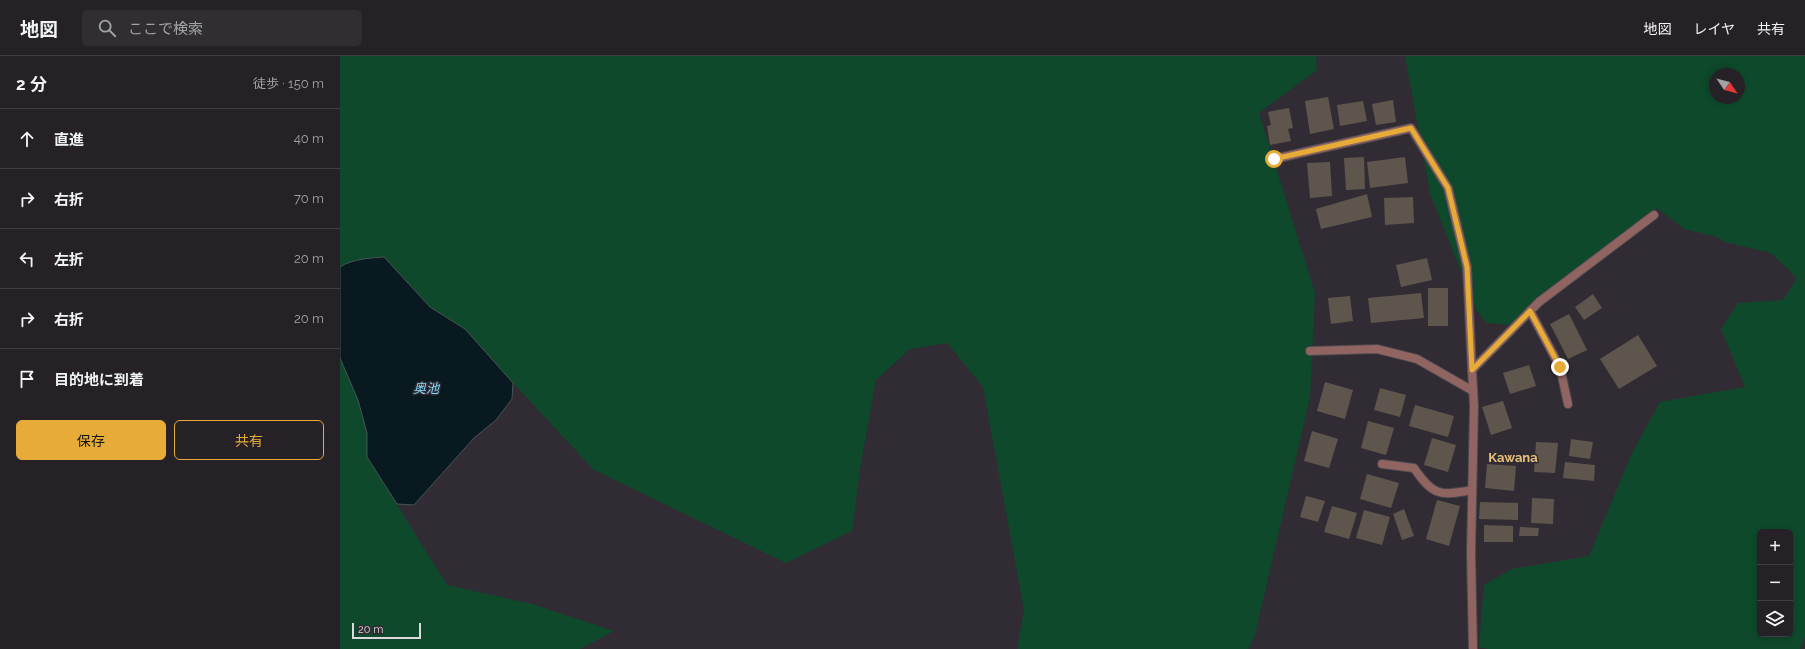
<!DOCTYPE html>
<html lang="ja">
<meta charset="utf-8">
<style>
body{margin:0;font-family:Raleway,"Noto Sans JP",sans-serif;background:#312e33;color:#f1f3f6}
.controls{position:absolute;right:12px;bottom:12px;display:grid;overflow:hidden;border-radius:6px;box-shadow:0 2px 6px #0003}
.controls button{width:36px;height:36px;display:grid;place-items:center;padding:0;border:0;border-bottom:1px solid #423e44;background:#252127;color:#f1f3f6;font:20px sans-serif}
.compass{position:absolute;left:1369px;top:12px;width:36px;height:36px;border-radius:50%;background:#252127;box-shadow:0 2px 6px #0003;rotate:125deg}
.scale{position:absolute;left:12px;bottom:10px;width:69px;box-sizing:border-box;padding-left:4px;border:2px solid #dcd9de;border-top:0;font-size:11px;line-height:14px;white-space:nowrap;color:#dcd9de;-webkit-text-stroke:3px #312c34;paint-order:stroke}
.stop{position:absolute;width:12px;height:12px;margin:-9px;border:3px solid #e7ac37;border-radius:50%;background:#fff}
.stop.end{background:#e7ac37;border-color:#fff;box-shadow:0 1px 4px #0008}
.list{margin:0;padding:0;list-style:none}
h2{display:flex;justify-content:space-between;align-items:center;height:52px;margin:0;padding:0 16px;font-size:17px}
h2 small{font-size:13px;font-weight:400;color:#a3a3a7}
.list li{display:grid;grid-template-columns:26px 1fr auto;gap:12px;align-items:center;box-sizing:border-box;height:60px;padding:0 16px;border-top:1px solid #423e44}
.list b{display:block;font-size:15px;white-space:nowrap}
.list em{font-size:13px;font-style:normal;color:#a3a3a7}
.actions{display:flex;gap:8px;padding:12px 16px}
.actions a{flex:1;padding:9px 0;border:1px solid #e7ac37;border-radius:6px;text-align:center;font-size:14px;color:#e7ac37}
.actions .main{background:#e7ac37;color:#111}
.icon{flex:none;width:22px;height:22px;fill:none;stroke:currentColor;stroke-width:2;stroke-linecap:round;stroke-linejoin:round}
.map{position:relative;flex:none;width:1465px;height:593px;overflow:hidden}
header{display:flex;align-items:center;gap:24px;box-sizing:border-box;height:56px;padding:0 20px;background:#252127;border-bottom:1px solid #423e44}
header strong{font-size:19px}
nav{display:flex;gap:22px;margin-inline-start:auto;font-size:14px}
.search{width:280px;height:36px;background:#312e33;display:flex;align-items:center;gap:10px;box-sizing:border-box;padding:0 14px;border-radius:6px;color:#a3a3a7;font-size:15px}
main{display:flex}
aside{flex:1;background:#252127}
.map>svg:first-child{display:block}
.green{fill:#0e492b;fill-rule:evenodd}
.water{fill:#08191f;stroke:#485358}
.building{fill:#5e554d}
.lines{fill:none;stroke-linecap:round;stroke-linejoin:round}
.service-casing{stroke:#4c484f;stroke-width:10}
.minor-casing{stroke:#4c484f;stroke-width:10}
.service{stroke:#906460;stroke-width:8}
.minor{stroke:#906460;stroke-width:8}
.route{stroke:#e7ac37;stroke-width:5}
.labels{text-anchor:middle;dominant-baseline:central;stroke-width:3;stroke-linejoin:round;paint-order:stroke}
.water-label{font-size:13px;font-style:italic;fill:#83d9f9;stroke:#312c34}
.neighbourhood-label{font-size:13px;font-weight:bold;fill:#eac17b;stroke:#312c34}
</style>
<header>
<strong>地図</strong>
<div class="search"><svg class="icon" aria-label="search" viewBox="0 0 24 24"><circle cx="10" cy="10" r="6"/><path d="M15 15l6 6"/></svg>ここで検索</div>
<nav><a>地図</a><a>レイヤ</a><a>共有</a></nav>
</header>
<main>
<aside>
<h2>2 分<small>徒歩 · 150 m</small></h2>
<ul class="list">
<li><svg class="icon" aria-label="ahead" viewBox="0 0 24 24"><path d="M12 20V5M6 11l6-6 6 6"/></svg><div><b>直進</b></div><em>40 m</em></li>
<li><svg class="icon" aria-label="right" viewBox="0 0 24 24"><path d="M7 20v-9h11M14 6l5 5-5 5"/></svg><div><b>右折</b></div><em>70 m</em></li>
<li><svg class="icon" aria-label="left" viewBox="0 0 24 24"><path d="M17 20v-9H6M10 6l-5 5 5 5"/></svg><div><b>左折</b></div><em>20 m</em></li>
<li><svg class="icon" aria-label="right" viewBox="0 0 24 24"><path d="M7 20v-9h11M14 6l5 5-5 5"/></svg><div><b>右折</b></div><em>20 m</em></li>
<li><svg class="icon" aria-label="arrive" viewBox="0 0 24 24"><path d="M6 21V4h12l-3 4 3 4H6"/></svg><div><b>目的地に到着</b></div></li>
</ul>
<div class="actions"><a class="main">保存</a><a>共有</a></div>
</aside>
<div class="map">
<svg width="1465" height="593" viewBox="0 0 1465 593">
<rect width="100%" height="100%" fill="#312c34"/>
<!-- green -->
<g class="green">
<path d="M 0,0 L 976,0 L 977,14 L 919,57 L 975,237 L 970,341 L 915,579 L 908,593 L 677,593 L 684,554 L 643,331 L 607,287 L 570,293 L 536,324 L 521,407 L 512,475 L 446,507 L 254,414 L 173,327 L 125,273 L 90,251 L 44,201 C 29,202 13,204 0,211 Z"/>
<path d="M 1065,0 L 1465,0 L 1465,581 L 1460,593 L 1148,593 L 1139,591 L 1144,529 L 1172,513 L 1249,500 L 1292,397 L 1320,346 L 1405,331 L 1381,273 L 1398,247 L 1443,244 L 1457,222 L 1431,197 L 1385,186 L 1374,180 L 1344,173 L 1317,152 L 1170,269 L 1147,267 L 1136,254 L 1090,137 ZM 1375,18 L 1399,18 L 1399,42 L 1375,42 ZM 1420,476 L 1450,476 L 1450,578 L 1420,578 Z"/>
<polygon points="0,302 18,344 27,377 28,402 107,529 192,548 274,575 240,593 0,593"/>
</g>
<!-- water -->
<path class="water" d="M 44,201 L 90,251 L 125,273 L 173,327 L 172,343 L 156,364 L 134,382 L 74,449 L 57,448 L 27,401 L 27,377 L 18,344 L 0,302 L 0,211 C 12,203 30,202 44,201 Z"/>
<!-- building -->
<g class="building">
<polygon points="988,41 994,73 970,78 965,45"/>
<polygon points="1053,44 1056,66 1036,69 1032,48"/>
<polygon points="1023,45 1027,65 1000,70 997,49"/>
<polygon points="949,52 953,72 948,73 951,85 930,89 927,70 931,69 928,56"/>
<polygon points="1024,101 1025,133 1006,134 1004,102"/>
<polygon points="1065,101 1068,127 1030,132 1027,106"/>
<polygon points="990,106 992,140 970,142 967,107"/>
<polygon points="1027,138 1032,161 981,173 976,153"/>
<polygon points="1073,141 1074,167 1045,169 1044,142"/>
<polygon points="1087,202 1092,224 1061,231 1056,209"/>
<rect x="1088" y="232" width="20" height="38"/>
<polygon points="1081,237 1084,262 1031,267 1028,242"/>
<polygon points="1253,238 1262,252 1244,264 1235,251"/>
<polygon points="1010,240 1013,265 991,268 988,242"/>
<polygon points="1229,258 1247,294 1228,303 1210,268"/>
<polygon points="1298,279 1317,310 1279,333 1260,303"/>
<polygon points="1189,309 1196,330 1170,338 1163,317"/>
<polygon points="985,326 1013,334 1005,363 977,355"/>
<polygon points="1040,332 1066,339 1060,361 1034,354"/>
<polygon points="1163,345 1172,372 1151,379 1142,351"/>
<polygon points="1075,349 1114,360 1108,381 1069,370"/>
<polygon points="1028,365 1054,372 1046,399 1021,392"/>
<polygon points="972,375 998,383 989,412 964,405"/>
<polygon points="1092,382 1116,389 1108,416 1084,409"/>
<polygon points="1231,383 1253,386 1250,403 1229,400"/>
<polygon points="1196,386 1218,387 1215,417 1194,416"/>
<polygon points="1225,406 1255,409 1254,425 1223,422"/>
<polygon points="1147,408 1176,410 1174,435 1145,432"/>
<polygon points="1027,418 1059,427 1051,452 1020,443"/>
<polygon points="966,440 985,445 978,466 960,461"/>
<polygon points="1192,442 1214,443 1213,468 1191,467"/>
<polygon points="1097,444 1120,450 1109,490 1086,483"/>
<polygon points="1140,446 1178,447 1178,464 1139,463"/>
<polygon points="992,450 1017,457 1009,483 984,476"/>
<polygon points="1064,453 1074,480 1062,484 1053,458"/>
<polygon points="1024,454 1050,461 1042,489 1016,482"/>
<polygon points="1144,469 1173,470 1173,486 1144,486"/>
<polygon points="1180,471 1199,472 1198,480 1179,480"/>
</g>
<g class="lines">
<!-- service casing -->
<g class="service-casing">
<g id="service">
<polyline points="934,103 1071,72 1108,132 1127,211 1132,314"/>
<polyline points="1190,255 1220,311 1228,348"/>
<polyline points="1132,314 1199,246 1314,159"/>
<path d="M 1042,408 L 1074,412 C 1093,440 1100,440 1132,434"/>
</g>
</g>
<!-- minor casing -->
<g class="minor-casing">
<g id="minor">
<polyline points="970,295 1037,293 1077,303 1133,335"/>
<polyline points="1132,314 1134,350 1131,497 1133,593"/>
</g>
</g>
<!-- service -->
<use href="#service" class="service"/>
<!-- minor -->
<use href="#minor" class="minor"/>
</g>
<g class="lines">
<!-- route -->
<polyline class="route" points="934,103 1071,72 1108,132 1127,211 1132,314 1190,255 1220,311"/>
</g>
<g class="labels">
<!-- water labels -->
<g class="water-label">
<text x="86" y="332">奥池</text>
</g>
<!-- neighbourhood labels -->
<g class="neighbourhood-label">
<text x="1173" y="401">Kawana</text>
</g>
</g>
</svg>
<div class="controls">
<button>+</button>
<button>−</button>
<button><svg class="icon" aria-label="layers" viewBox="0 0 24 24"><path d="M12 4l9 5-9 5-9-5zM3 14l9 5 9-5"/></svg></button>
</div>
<svg class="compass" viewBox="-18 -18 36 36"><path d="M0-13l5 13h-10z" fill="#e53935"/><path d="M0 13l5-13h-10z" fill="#a3a3a7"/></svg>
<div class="scale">20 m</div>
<div class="stop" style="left:934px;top:103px"></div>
<div class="stop end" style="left:1220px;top:311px"></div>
</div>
</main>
